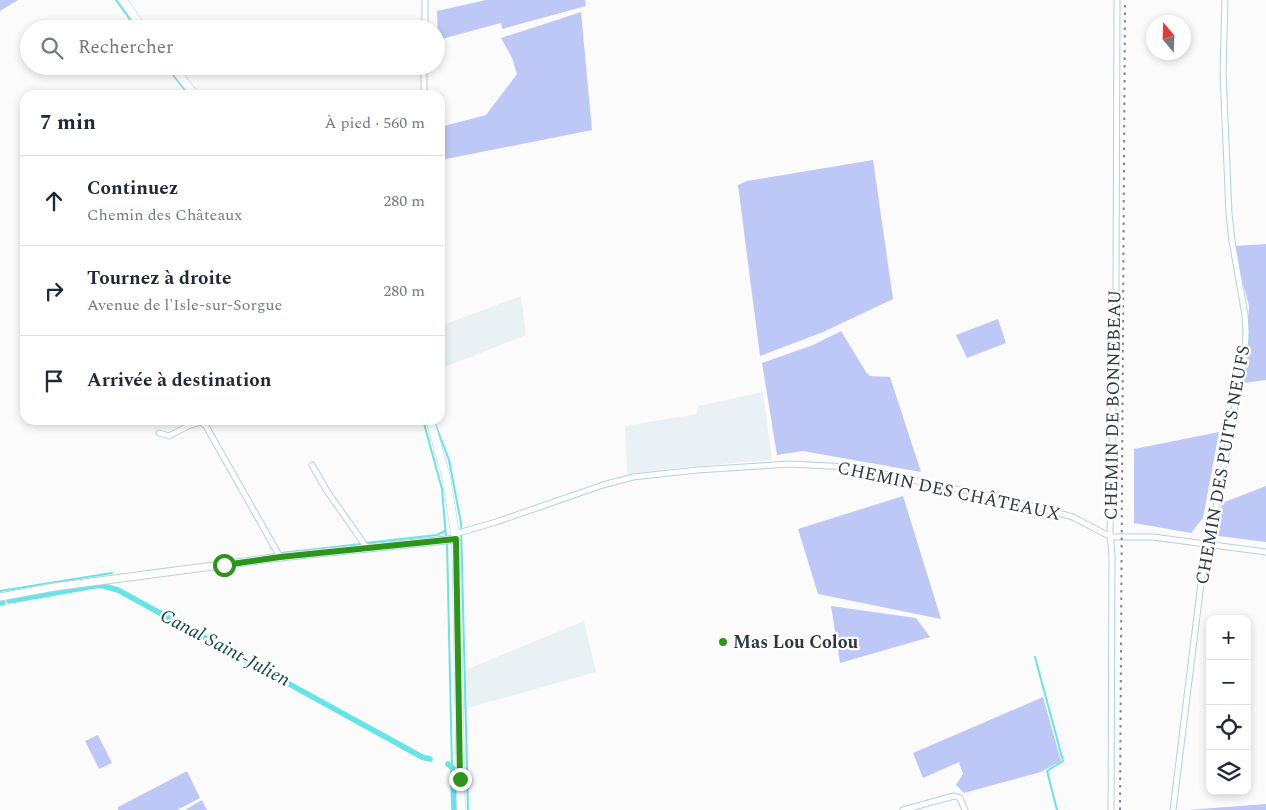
<!DOCTYPE html>
<html lang="fr">
<meta charset="utf-8">
<style>
body{margin:0;font-family:Spectral,serif;background:#f6f6f7;color:#1f2937}
.controls{position:absolute;right:15px;bottom:15px;display:grid;overflow:hidden;border-radius:10px;box-shadow:0 2px 8px #0003}
.controls button{width:45px;height:45px;display:grid;place-items:center;padding:0;border:0;border-bottom:1px solid #e0e1e3;background:#fff;color:#1f2937;font:25px sans-serif}
.compass{position:absolute;left:1146px;top:15px;width:45px;height:45px;border-radius:50%;background:#fff;box-shadow:0 2px 8px #0003;rotate:341deg}
.stop{position:absolute;width:15px;height:15px;margin:-11px;border:4px solid #2e951b;border-radius:50%;background:#fff}
.stop.end{background:#2e951b;border-color:#fff;box-shadow:0 1px 5px #0008}
.list{margin:0;padding:0;list-style:none}
h2{display:flex;justify-content:space-between;align-items:center;height:65px;margin:0;padding:0 20px;font-size:21px}
h2 small{font-size:16px;font-weight:400;color:#747a83}
.list li{display:grid;grid-template-columns:32px 1fr auto;gap:15px;align-items:center;box-sizing:border-box;height:90px;padding:0 20px;border-top:1px solid #e0e1e3}
.list b{display:block;font-size:19px;white-space:nowrap}
.list p{margin:0;font-size:16px;white-space:nowrap;color:#747a83}
.list em{font-size:16px;font-style:normal;color:#747a83}
.icon{flex:none;width:28px;height:28px;fill:none;stroke:currentColor;stroke-width:2;stroke-linecap:round;stroke-linejoin:round}
.map{position:relative;flex:none;width:1266px;height:810px;overflow:hidden}
.search{position:absolute;background:#fff;box-shadow:0 2px 8px #0003;left:20px;top:20px;width:425px;height:55px;display:flex;align-items:center;gap:12px;box-sizing:border-box;padding:0 18px;border-radius:28px;color:#747a83;font-size:19px}
.panel{position:absolute;background:#fff;box-shadow:0 2px 8px #0003;left:20px;top:90px;width:425px;height:335px;border-radius:15px}
.map>svg:first-child{display:block}
.built{fill:#eaf1f5}
.green{fill:#bdc8f7}
.lines{fill:none;stroke-linecap:round;stroke-linejoin:round}
.stream{stroke:#67e4e8;stroke-width:2}
.canal{stroke:#67e4e8;stroke-width:5.5}
.street-casing{stroke:#b4d0e1;stroke-width:7}
.secondary-casing{stroke:#b4d0e1;stroke-width:9}
.primary-casing{stroke:#b4d0e1;stroke-width:9}
.street{stroke:#fff;stroke-width:5}
.secondary{stroke:#fff;stroke-width:7}
.primary{stroke:#fff;stroke-width:8}
.rail{stroke:#7f858a;stroke-width:2;stroke-dasharray:2.5 5;stroke-linecap:butt}
.route{stroke:#2e951b;stroke-width:6}
.poi-dot{fill:#2e951b;stroke:#fff;stroke-width:2}
.labels{text-anchor:middle;dominant-baseline:central;stroke-width:4.5;stroke-linejoin:round;paint-order:stroke}
.street-label{font-size:18px;fill:#2c373e;stroke:#fff}
.poi-label{font-size:18px;font-weight:bold;fill:#2c373e;stroke:#fff;text-anchor:start}
.water-label{font-size:19px;font-style:italic;fill:#0c4648;stroke:#fff}
</style>
<div class="map">
<svg width="1266" height="810" viewBox="0 0 1266 810">
<rect width="100%" height="100%" fill="#fbfbfb"/>
<!-- built -->
<g class="built">
<polygon points="521,296 526,335 440,369 440,326"/>
<polygon points="763,392 772,460 683,467 627,474 625,426 697,414 698,406"/>
<polygon points="584,621 596,672 464,709 465,670"/>
</g>
<!-- green -->
<g class="green">
<polygon points="0,0 18,0 0,11"/>
<polygon points="486,0 585,0 586,6 502,29 501,23 438,40 437,11"/>
<polygon points="581,12 592,130 441,160 444,126 486,115 517,74 512,58 501,38"/>
<polygon points="873,160 893,299 823,332 760,356 738,185 747,181"/>
<polygon points="1266,244 1266,380 1244,383 1249,306 1238,265 1235,246"/>
<polygon points="998,319 1006,343 967,358 956,335"/>
<polygon points="841,331 866,372 870,376 890,377 921,472 803,451 777,455 762,363 813,345"/>
<polygon points="1219,432 1203,518 1191,533 1134,523 1134,449"/>
<polygon points="1266,486 1266,542 1218,536 1222,503"/>
<polygon points="903,496 941,619 818,594 798,529"/>
<polygon points="831,606 916,618 930,637 840,663"/>
<polygon points="1043,697 1061,761 1041,772 964,793 956,785 963,774 959,762 923,778 913,753"/>
<polygon points="98,735 112,763 99,769 85,741"/>
<polygon points="187,771 200,798 177,810 118,810 118,807"/>
<polygon points="202,800 207,810 185,810"/>
<polygon points="1266,804 1266,810 1188,810"/>
</g>
<g class="lines">
<!-- stream -->
<g class="stream">
<polyline points="116,0 137,29"/>
<polyline points="166,66 189,95"/>
<polyline points="423,420 442,489 446,537"/>
<polyline points="434,421 449,460 461,523 468,810"/>
<polyline points="447,542 452,767"/>
<polyline points="366,543 437,535 445,531"/>
<polyline points="281,553 361,544"/>
<polyline points="0,591 112,573"/>
<polyline points="1035,657 1063,761 1047,771 1057,810"/>
</g>
<!-- canal -->
<g class="canal">
<polyline points="9,601 100,585 118,590 422,757 430,759"/>
<polyline points="0,603 3,603"/>
<polyline points="448,764 453,768 453,777"/>
<polyline points="453,784 454,810"/>
</g>
<!-- street casing -->
<g class="street-casing">
<g id="street">
<polyline points="425,29 425,0"/>
<polyline points="424,95 424,66"/>
<polyline points="159,433 169,436 190,425 201,422 206,426 280,557"/>
<polyline points="312,465 327,491 367,548"/>
<polyline points="455,534 496,522 603,485 633,477 697,470 790,464 849,467 1010,500 1073,517 1111,537 1153,537 1266,552"/>
<polyline points="903,810 954,796 960,798 965,810"/>
<polyline points="1111,810 1112,556 1110,532 1116,284 1117,0"/>
<polyline points="1173,810 1205,551 1211,534 1245,352 1246,332 1245,315 1232,241 1229,214 1223,73 1225,0"/>
</g>
</g>
<!-- secondary casing -->
<g class="secondary-casing">
<polyline id="secondary" points="0,597 54,587 280,557 456,539"/>
</g>
<!-- primary casing -->
<g class="primary-casing">
<g id="primary">
<polyline points="123,0 143,29"/>
<polyline points="172,66 195,95"/>
<polyline points="430,420 446,476 456,539 461,810"/>
</g>
</g>
<!-- street -->
<use href="#street" class="street"/>
<!-- secondary -->
<use href="#secondary" class="secondary"/>
<!-- primary -->
<use href="#primary" class="primary"/>
<!-- rail -->
<polyline class="rail" points="1120,810 1125,0"/>
</g>
<g class="lines">
<!-- route -->
<polyline class="route" points="224,565 280,557 456,539 460,779"/>
</g>
<!-- markers -->
<circle class="poi-dot" cx="723" cy="642" r="5"/>
<g class="labels">
<!-- street labels -->
<g class="street-label">
<text transform="translate(1113 405) rotate(-89)">CHEMIN DE BONNEBEAU</text>
<text transform="translate(1223 465) rotate(-80)">CHEMIN DES PUITS NEUFS</text>
<text transform="translate(949 491) rotate(12)">CHEMIN DES CHÂTEAUX</text>
</g>
<!-- poi labels -->
<g class="poi-label">
<text x="733" y="642">Mas Lou Colou</text>
</g>
<!-- water labels -->
<g class="water-label">
<text transform="translate(225 648) rotate(28)">Canal Saint-Julien</text>
</g>
</g>
</svg>
<div class="controls">
<button>+</button>
<button>−</button>
<button><svg class="icon" aria-label="locate" viewBox="0 0 24 24"><circle cx="12" cy="12" r="6"/><path d="M12 2v4M12 18v4M2 12h4M18 12h4"/></svg></button>
<button><svg class="icon" aria-label="layers" viewBox="0 0 24 24"><path d="M12 4l9 5-9 5-9-5zM3 14l9 5 9-5"/></svg></button>
</div>
<svg class="compass" viewBox="-18 -18 36 36"><path d="M0-13l5 13h-10z" fill="#e53935"/><path d="M0 13l5-13h-10z" fill="#747a83"/></svg>
<div class="stop" style="left:224px;top:565px"></div>
<div class="stop end" style="left:460px;top:779px"></div>
<div class="search"><svg class="icon" aria-label="search" viewBox="0 0 24 24"><circle cx="10" cy="10" r="6"/><path d="M15 15l6 6"/></svg>Rechercher</div>
<section class="panel">
<h2>7 min<small>À pied · 560 m</small></h2>
<ul class="list">
<li><svg class="icon" aria-label="ahead" viewBox="0 0 24 24"><path d="M12 20V5M6 11l6-6 6 6"/></svg><div><b>Continuez</b><p>Chemin des Châteaux</p></div><em>280 m</em></li>
<li><svg class="icon" aria-label="right" viewBox="0 0 24 24"><path d="M7 20v-9h11M14 6l5 5-5 5"/></svg><div><b>Tournez à droite</b><p>Avenue de l'Isle-sur-Sorgue</p></div><em>280 m</em></li>
<li><svg class="icon" aria-label="arrive" viewBox="0 0 24 24"><path d="M6 21V4h12l-3 4 3 4H6"/></svg><div><b>Arrivée à destination</b></div></li>
</ul>
</section>
</div>
